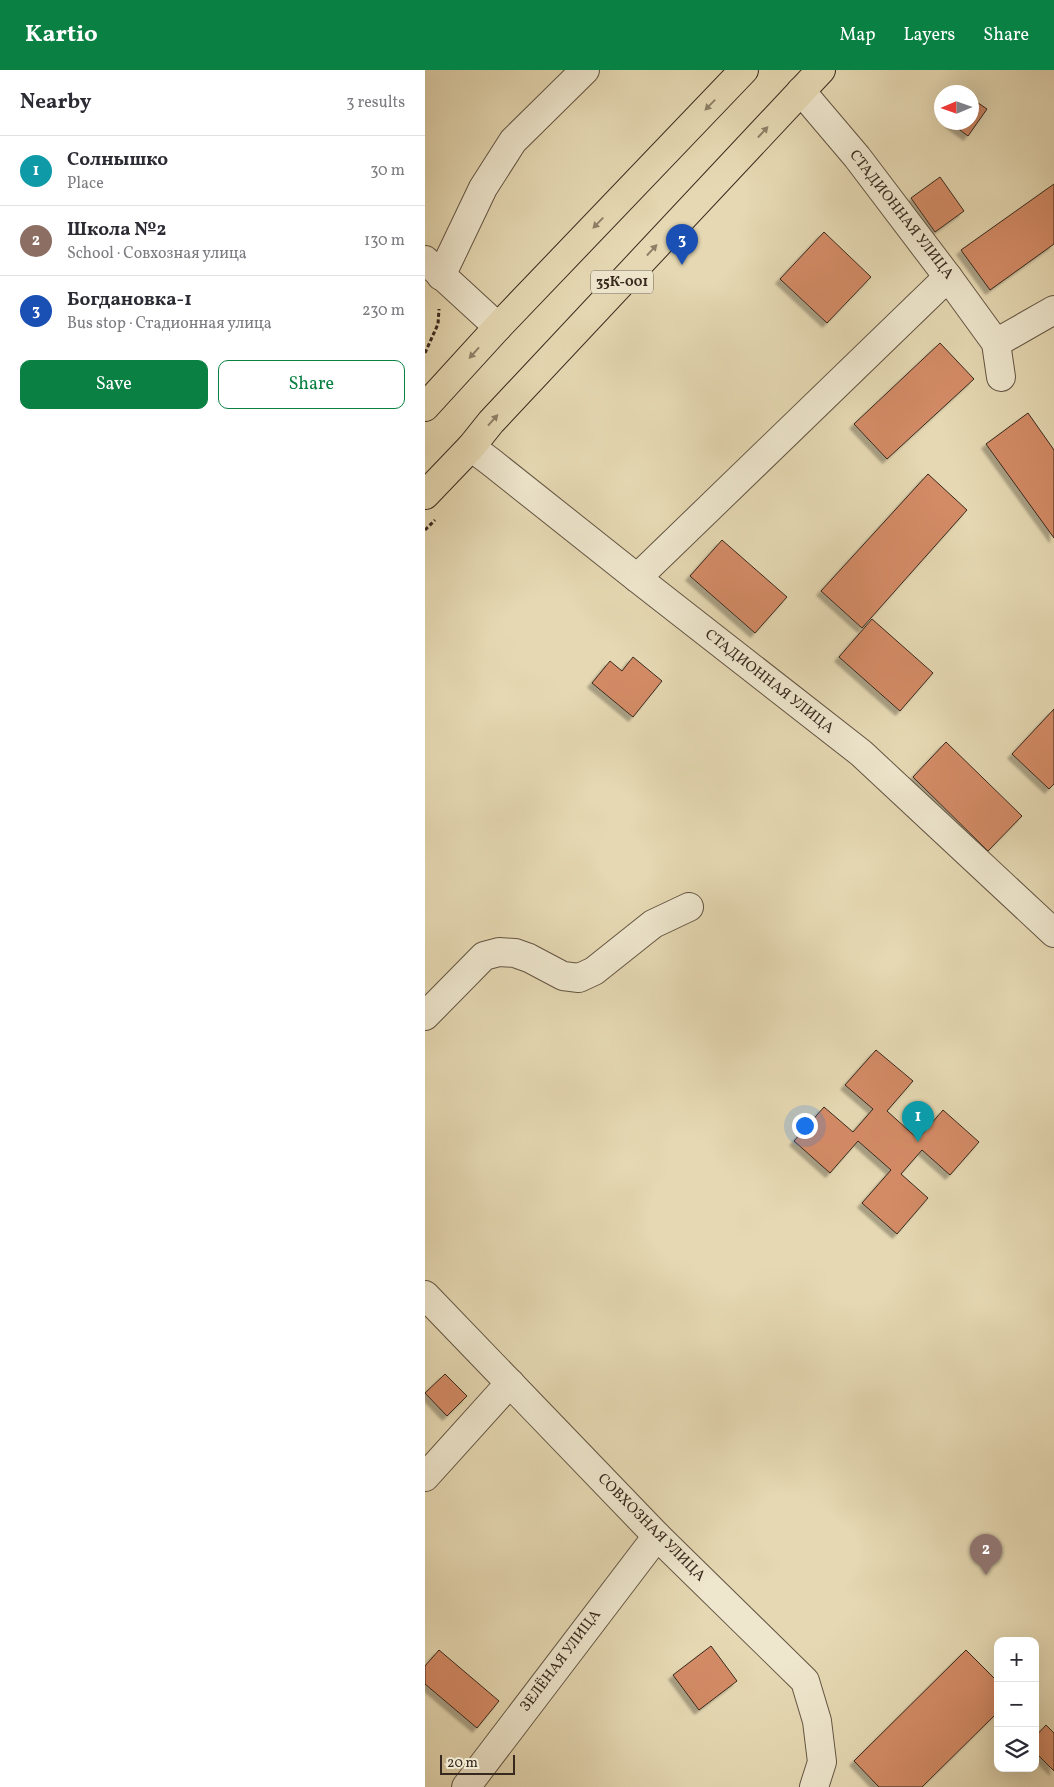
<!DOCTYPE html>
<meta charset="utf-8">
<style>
body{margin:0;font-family:Vollkorn,serif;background:#f2f2f3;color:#2b2b33}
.controls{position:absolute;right:15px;bottom:15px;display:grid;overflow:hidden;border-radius:10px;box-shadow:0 5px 20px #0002}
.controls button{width:45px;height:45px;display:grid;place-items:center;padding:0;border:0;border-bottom:1px solid #e1e1e2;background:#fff;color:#2b2b33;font:25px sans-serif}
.compass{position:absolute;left:509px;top:15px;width:45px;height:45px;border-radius:50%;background:#fff;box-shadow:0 5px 20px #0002;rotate:268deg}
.scale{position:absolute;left:15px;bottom:12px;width:75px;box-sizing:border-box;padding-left:5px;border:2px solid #38291e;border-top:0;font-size:14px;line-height:18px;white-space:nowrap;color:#38291e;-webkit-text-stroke:4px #eee6cd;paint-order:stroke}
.you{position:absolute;left:379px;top:1055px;width:18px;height:18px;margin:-12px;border:4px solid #fff;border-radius:50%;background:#1a73e8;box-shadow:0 0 0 8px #1a73e833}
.badge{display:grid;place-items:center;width:32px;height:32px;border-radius:50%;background:#0b8043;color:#fff;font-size:16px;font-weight:700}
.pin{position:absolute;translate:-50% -41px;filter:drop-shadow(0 1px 2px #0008)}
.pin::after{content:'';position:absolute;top:26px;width:18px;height:15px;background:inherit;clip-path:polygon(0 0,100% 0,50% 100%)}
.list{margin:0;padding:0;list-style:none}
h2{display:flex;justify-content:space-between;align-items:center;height:65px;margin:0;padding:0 20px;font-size:21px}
h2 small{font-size:16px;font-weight:400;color:#7c7c81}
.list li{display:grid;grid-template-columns:32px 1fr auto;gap:15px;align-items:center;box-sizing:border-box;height:70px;padding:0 20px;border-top:1px solid #e1e1e2}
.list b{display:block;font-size:19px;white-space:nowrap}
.list p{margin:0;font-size:16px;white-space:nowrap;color:#7c7c81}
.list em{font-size:16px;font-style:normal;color:#7c7c81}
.actions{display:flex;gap:10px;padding:15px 20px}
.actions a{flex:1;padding:11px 0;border:1px solid #0b8043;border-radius:10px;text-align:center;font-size:18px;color:#0b8043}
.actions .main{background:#0b8043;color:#fff}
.icon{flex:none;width:28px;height:28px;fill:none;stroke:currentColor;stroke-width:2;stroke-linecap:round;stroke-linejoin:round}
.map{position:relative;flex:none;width:629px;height:1717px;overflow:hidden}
header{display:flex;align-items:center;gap:30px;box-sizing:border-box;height:70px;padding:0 25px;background:#0b8043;color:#fff}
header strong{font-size:24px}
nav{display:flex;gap:28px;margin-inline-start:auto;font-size:18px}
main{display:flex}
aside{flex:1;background:#fff}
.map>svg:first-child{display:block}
.building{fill:#d38b66;stroke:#38291e;filter:url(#shadow)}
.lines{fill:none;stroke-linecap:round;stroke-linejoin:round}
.minor-casing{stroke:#635543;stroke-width:30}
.major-casing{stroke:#38291e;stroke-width:30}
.path{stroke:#38291e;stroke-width:3;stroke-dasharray:4 2.5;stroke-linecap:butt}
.minor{stroke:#eee6cd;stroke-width:28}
.major{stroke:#e5d8b2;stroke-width:28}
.oneway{fill:#8e8068}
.labels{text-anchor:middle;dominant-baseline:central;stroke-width:5;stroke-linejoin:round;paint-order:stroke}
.shield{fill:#eee6cd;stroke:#6f6252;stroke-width:1}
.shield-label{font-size:14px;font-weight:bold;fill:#38291e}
.street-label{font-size:15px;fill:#38291e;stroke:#eee6cd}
</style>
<header>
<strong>Kartio</strong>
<nav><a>Map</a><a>Layers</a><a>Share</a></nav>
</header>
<main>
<aside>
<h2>Nearby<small>3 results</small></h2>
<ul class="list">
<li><span class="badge" style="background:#0f9aa8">1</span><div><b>Солнышко</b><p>Place</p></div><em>30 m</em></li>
<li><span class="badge" style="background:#8d6e63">2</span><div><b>Школа №2</b><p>School · Совхозная улица</p></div><em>130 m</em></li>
<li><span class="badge" style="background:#1a4fb4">3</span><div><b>Богдановка-1</b><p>Bus stop · Стадионная улица</p></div><em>230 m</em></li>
</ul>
<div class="actions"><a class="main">Save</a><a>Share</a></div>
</aside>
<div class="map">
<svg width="629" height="1717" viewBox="0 0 629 1717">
<defs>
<filter id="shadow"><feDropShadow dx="-4.5" dy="4.5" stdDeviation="1" flood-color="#0004"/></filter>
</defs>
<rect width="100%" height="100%" fill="#e5d8b2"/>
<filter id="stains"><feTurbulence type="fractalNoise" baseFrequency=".004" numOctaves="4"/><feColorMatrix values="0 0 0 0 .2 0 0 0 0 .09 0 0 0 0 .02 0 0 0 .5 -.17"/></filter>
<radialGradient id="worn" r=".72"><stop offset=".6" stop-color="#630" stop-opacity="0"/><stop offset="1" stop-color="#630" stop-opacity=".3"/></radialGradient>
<!-- building -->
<g class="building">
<polygon points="546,28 562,39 543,66 524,52 546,52"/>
<polygon points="515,107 539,141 510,162 486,128"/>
<polygon points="629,114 629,174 565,220 536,180"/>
<polygon points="399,162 446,207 402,253 355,209"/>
<polygon points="515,273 549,309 462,389 429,354"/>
<polygon points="603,343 629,380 629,468 561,374"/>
<polygon points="503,404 542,440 437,558 396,521"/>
<polygon points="297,470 362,527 330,563 265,506"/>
<polygon points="447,549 508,603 475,641 414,587"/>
<polygon points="208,587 237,611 208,647 167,613 185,591 197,601"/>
<polygon points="629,639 629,714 624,719 587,684"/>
<polygon points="521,672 597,746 563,781 488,707"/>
<polygon points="451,980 488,1011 462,1041 493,1069 518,1040 554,1072 525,1105 497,1080 476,1104 503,1128 472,1164 437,1133 466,1100 433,1071 405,1103 369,1071 399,1037 428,1062 448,1039 420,1015"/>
<polygon points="20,1304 42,1326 22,1346 0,1323"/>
<polygon points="286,1576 312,1611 274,1640 248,1605"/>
<polygon points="14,1580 74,1631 52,1658 0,1614 0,1596"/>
<polygon points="541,1580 573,1612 573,1642 497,1717 454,1717 429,1691"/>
<polygon points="621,1655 629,1663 629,1701 610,1682 610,1667"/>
</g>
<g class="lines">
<!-- minor casing -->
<g class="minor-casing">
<g id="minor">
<polyline points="376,21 432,87 523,207 571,273 576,307"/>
<polyline points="0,190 73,257"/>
<polyline points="16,206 58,118 88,71 160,0"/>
<polyline points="571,273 629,240"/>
<polyline points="46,377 66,392 212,508 436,683 629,863"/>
<polyline points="212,508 523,207"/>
<polyline points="0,946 59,886 74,882 90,883 104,888 138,906 154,908 169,901 228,854 264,837"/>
<polyline points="0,1225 232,1466 380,1611 392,1651 397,1692 389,1717"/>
<polyline points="0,1407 85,1313"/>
<polyline points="41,1717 232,1466"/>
</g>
</g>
<!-- major casing -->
<g class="major-casing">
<g id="major">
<polyline points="0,337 73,257 319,0"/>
<polyline points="0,425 46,377 66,352 396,0"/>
</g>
</g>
<!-- path -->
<g class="path">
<polyline points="0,283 13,254 14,239"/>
<polyline points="0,460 10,450"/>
</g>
<!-- minor -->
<use href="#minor" class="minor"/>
<!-- major -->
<use href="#major" class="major"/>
</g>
<!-- one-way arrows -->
<defs><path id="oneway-solid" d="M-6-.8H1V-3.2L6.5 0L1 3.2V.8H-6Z" transform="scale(1.25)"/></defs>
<g class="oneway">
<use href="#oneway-solid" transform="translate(285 35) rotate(134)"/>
<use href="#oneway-solid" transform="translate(338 62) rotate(-47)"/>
<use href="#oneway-solid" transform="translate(173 153) rotate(134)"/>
<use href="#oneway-solid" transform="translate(227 180) rotate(-47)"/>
<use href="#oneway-solid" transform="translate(49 283) rotate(132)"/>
<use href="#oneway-solid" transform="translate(68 350) rotate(-48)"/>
</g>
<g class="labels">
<!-- shield labels -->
<rect class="shield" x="166" y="200.5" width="62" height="23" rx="4"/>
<g class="shield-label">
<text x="197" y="212">35К-001</text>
</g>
<!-- street labels -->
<g class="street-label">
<text transform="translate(476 145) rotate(52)">СТАДИОННАЯ УЛИЦА</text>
<text transform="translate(344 612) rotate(38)">СТАДИОННАЯ УЛИЦА</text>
<text transform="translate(226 1458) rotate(45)">СОВХОЗНАЯ УЛИЦА</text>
<text transform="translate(136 1591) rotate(-53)">ЗЕЛЁНАЯ УЛИЦА</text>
</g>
</g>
<rect width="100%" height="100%" filter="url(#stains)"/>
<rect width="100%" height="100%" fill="url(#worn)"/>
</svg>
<div class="controls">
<button>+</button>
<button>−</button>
<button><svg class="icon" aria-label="layers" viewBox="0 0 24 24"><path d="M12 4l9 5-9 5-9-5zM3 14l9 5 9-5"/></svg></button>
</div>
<svg class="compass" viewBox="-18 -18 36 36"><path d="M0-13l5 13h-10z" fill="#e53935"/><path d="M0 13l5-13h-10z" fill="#7c7c81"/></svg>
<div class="scale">20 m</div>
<div class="you"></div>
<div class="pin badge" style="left:493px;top:1072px;background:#0f9aa8">1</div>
<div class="pin badge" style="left:561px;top:1505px;background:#8d6e63">2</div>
<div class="pin badge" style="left:257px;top:195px;background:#1a4fb4">3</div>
</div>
</main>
